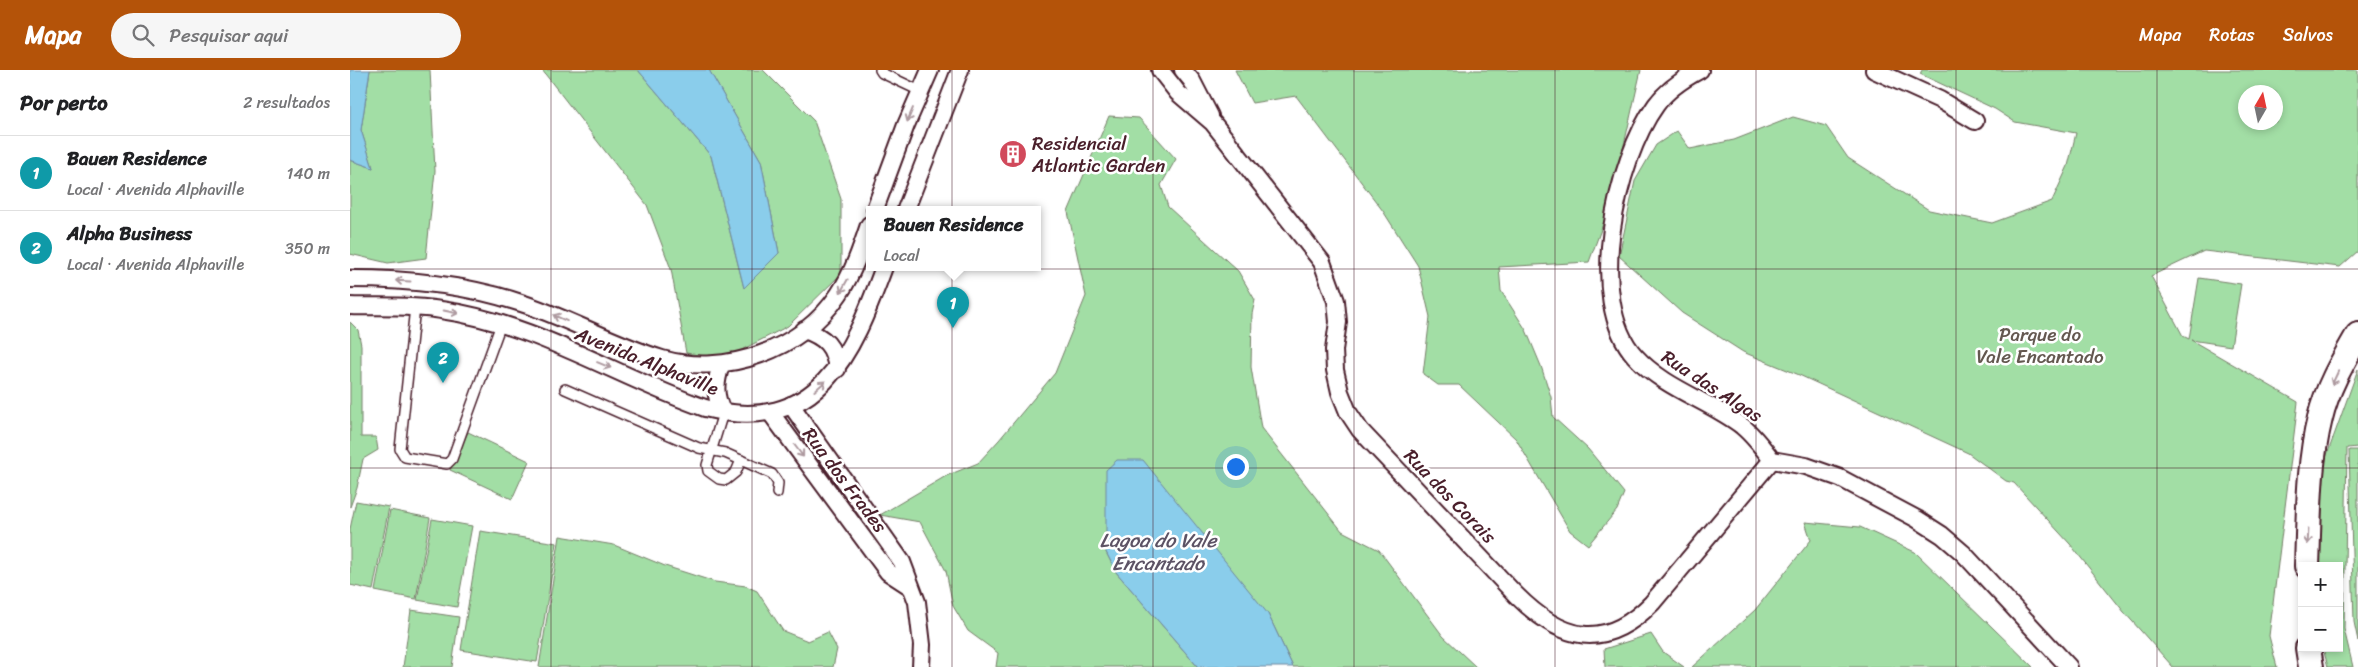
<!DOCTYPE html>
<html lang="pt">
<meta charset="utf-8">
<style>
body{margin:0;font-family:Sriracha,sans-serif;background:#f6f6f6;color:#202124}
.controls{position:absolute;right:15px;bottom:15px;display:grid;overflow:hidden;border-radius:0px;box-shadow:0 2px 8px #0003}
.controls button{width:45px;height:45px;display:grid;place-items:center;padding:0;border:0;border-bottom:1px solid #e0e0e0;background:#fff;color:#202124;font:25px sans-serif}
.compass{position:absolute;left:1888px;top:15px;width:45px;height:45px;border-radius:50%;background:#fff;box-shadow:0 2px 8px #0003;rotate:9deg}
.you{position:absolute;left:885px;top:396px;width:18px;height:18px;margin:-12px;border:4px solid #fff;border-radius:50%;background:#1a73e8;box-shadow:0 0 0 8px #1a73e833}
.badge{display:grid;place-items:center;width:32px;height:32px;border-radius:50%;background:#b45309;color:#fff;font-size:16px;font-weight:700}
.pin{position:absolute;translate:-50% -41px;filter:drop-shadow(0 1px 2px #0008)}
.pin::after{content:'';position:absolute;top:26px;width:18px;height:15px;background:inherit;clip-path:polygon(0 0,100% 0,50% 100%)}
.popup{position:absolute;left:516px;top:136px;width:175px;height:65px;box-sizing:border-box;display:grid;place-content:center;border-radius:0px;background:#fff;filter:drop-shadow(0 1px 4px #0005);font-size:16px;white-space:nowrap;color:#757577}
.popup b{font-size:19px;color:#202124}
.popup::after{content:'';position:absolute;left:50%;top:100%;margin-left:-10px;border:10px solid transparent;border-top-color:#fff}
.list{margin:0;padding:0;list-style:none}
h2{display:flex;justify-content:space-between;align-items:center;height:65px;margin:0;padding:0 20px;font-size:21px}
h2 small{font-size:16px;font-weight:400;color:#757577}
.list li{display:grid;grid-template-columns:32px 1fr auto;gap:15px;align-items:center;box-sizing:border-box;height:75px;padding:0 20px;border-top:1px solid #e0e0e0}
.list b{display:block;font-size:19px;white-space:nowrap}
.list p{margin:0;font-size:16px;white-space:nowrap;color:#757577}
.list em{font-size:16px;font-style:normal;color:#757577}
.icon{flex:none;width:28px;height:28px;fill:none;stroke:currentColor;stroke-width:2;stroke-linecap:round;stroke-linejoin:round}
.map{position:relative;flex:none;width:2008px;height:597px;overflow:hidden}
header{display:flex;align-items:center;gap:30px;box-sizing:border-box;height:70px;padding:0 25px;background:#b45309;color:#fff}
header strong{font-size:24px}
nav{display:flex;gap:28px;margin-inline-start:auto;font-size:18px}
.search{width:350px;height:45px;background:#f6f6f6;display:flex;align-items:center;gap:12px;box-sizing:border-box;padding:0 18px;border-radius:28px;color:#757577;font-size:19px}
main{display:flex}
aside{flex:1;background:#fff}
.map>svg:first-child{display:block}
.green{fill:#a2dea5;stroke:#767e68;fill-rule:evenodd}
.water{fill:#8acdeb;stroke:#70879e}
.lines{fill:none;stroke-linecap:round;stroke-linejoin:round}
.lane-casing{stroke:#4a1f2b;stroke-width:12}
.street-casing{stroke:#4a1f2b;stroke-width:20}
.secondary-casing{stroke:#4a1f2b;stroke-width:28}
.lane{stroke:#fff;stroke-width:9}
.street{stroke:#fff;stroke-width:16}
.secondary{stroke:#fff;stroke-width:24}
.oneway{stroke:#ae9aa0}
.grid{fill:none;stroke:#4a1f2b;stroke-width:1;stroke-opacity:0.55}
.labels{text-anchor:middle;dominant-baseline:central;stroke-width:5;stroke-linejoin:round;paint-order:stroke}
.poi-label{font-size:19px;fill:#4a1f2b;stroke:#fff;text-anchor:start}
.park-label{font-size:19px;fill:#645850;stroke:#fff}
.street-label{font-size:19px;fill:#4a1f2b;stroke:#fff}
.water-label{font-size:20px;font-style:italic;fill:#5d5365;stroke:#fff}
</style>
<header>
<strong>Mapa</strong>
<div class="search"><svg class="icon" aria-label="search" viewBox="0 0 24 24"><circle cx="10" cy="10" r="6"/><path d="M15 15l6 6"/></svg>Pesquisar aqui</div>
<nav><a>Mapa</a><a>Rotas</a><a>Salvos</a></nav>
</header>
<main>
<aside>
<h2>Por perto<small>2 resultados</small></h2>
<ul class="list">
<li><span class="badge" style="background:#0f9aa8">1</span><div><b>Bauen Residence</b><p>Local · Avenida Alphaville</p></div><em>140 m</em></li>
<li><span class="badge" style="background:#0f9aa8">2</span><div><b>Alpha Business</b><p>Local · Avenida Alphaville</p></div><em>350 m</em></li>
</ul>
</aside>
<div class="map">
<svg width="2008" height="597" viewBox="0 0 2008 597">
<rect width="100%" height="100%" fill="#fff"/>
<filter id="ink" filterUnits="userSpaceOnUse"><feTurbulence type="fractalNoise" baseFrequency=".02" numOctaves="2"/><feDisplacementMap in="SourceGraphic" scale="10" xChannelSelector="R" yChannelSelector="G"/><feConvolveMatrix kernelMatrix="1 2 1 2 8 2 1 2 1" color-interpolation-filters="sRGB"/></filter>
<g filter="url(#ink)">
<!-- green -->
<g class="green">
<polygon points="20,0 80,0 85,101 76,188 38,193 0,184 0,90 23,98 11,60"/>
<polygon points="192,0 288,0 361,86 394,218 429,183 411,91 359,0 413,0 464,51 491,129 491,204 438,256 374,289 336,283 321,199 297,135"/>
<polygon points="885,0 1291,0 1261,132 1239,192 1149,197 1151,221 1176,260 1191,296 1201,327 1203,347 1238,379 1274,423 1267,440 1238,475 1220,461 1166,369 1109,315 1088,315 1073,304 1080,247 1068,196 1033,141 946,26 902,33"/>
<path d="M 1572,0 L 2008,0 L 2008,181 L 1990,197 L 1854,181 L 1801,206 L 1833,266 L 1839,269 L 1849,208 L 1891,214 L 1881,276 L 1841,270 L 1948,332 L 1919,566 L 1927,597 L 1823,597 L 1774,542 L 1720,474 L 1664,413 L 1656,411 L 1618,383 L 1447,304 L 1393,282 L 1332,243 L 1269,186 L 1285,111 L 1306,75 L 1327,61 L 1340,79 L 1384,70 L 1443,47 L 1476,56 L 1498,88 L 1579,140 L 1642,153 L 1702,131 L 1718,96 L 1726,63 L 1665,52 L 1645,39 L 1570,4 ZM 1896,22 L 1926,22 L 1926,52 L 1896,52 Z"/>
<polygon points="759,46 789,48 826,89 811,115 818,137 888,201 905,230 902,244 901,297 911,358 992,461 1029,480 1093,566 1126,597 943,597 918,544 756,482 766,502 848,597 646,597 648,583 618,561 603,536 596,501 570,452 530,445 596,406 628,393 649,370 705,303 736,226 718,142"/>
<polygon points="0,252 8,260 11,275 11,367 26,367 28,380 13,389 7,418 0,437"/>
<polygon points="2008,299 2008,377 1997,378 1994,559 2003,597 1978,597 1973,578 1989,578 1989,496 1967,496 1973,396"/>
<polygon points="118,362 179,391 162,429 100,400"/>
<polygon points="1999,380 2008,380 2008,571 2004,552"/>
<polygon points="6,431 39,437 23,520 0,515 0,459"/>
<polygon points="40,440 80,448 66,529 25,521"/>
<polygon points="82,449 122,456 107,537 67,530"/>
<polygon points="1455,452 1510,457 1565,482 1683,597 1342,597 1405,540 1461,470"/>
<polygon points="130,461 207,473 187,592 111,580"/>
<polygon points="210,466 264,475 315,496 365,512 396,516 407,521 433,561 458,571 478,562 487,579 483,597 189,597"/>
<polygon points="61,540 109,547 102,597 53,597"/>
<polygon points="1301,564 1313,582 1334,597 1255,597 1254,579"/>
</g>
<!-- water -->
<g class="water">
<polygon points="0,0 20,0 11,60 23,98 0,90"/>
<polygon points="288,0 359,0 411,91 429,183 394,218 361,86"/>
<polygon points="767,390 793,390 918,544 943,597 848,597 766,502 756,482 756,400"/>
</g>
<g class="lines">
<!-- lane casing -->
<g class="lane-casing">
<g id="lane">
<polyline points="530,0 532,3 570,21"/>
<polyline points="65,237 50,379 55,387 97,394 102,389 151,254"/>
<polyline points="215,319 349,378 375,383 422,404 428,413 427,423"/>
<polyline points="373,343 357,395 358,401 369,409 376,410 386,402 391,390"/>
</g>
</g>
<!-- street casing -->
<g class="street-casing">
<g id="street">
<path d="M 810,0 L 828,23 L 863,53 L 972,192 L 986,231 L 988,252 L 984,280 L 985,300 L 990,322 L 998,342 L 1010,360 L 1166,525 C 1212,571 1254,582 1302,533 L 1422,390"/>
<polyline points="833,0 842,11 860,46"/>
<path d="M 1350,0 C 1333,9 1317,20 1306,35 C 1266,90 1235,231 1285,286 C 1315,319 1358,330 1392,356 C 1404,366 1413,378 1422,390 L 1456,396 L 1490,408 L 1567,449 L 1592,465 L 1613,483 L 1719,597"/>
<polyline points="1524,0 1590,30 1625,51"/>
<polyline points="525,139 556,55 580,0"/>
<polyline points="556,139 610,0"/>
<path d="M 0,209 C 57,209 113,214 168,232 C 217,247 262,274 312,289 C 375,307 452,280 489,224 C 503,203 511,179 519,155"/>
<path d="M 0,236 C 30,237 61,235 91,240 C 185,253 267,307 355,338 C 468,367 502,284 534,197"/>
<path d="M 454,260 C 475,267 484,276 487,299"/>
<path d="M 371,295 C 365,313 364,325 373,343"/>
<polyline points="441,335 552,492 567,532 572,575 571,597"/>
<polyline points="420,342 538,502 561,517"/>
</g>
</g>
<!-- secondary casing -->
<g class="secondary-casing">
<g id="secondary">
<path d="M 1957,496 C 1959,447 1958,396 1970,348 C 1977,318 1993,291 2008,265"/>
<polyline points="1958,578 1961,597"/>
</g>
</g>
<!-- lane -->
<use href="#lane" class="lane"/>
<!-- street -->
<use href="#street" class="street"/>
<!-- secondary -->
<use href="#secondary" class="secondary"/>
</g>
<!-- one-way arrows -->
<defs><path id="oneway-shaft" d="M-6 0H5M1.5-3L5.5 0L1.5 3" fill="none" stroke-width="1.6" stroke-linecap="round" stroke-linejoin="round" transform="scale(1.25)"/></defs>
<g class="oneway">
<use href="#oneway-shaft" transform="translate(560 45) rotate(113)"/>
<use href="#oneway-shaft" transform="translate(53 211) rotate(-177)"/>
<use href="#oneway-shaft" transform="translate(494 216) rotate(119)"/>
<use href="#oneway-shaft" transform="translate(101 242) rotate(12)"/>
<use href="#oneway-shaft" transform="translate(210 248) rotate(-156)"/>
<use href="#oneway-shaft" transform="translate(254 295) rotate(22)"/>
<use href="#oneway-shaft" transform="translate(1985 308) rotate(115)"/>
<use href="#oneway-shaft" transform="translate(470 316) rotate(-41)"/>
<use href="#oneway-shaft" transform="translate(449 381) rotate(53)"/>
<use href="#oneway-shaft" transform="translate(1958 467) rotate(93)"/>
</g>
</g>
<!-- grid -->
<path class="grid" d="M 201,0 L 201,597M 402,0 L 402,597M 602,0 L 602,597M 803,0 L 803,597M 1004,0 L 1004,597M 1205,0 L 1205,597M 1406,0 L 1406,597M 1606,0 L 1606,597M 1807,0 L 1807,597M 0,199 L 2008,199M 0,398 L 2008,398"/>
<!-- icons -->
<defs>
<g id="building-disc" transform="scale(1.4375)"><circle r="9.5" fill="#d1495b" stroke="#fff"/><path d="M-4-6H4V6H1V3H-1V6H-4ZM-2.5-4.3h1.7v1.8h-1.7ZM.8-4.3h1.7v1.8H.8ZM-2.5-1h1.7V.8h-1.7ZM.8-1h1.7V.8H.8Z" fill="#fff"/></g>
</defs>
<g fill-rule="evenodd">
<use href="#building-disc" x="663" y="84"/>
</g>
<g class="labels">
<!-- poi labels -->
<g class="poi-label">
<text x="682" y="73">Residencial<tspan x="682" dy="22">Atlantic Garden</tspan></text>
</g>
<!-- park labels -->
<g class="park-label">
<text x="1690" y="264">Parque do<tspan x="1690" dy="22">Vale Encantado</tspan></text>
</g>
<!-- street labels -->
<g class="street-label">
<text transform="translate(297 291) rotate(22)">Avenida Alphaville</text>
<text transform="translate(1362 316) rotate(33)">Rua das Algas</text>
<text transform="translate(495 410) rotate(53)">Rua dos Frades</text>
<text transform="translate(1100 426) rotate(46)">Rua dos Corais</text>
</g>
<!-- water labels -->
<g class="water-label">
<text x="808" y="470">Lagoa do Vale<tspan x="808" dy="23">Encantado</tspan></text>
</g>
</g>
</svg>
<div class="controls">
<button>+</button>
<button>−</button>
</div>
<svg class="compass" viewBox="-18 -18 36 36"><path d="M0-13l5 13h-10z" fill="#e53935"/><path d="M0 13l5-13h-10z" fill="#757577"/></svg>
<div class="you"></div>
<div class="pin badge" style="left:603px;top:258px;background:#0f9aa8">1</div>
<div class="popup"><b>Bauen Residence</b>Local</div>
<div class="pin badge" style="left:93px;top:313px;background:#0f9aa8">2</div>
</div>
</main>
